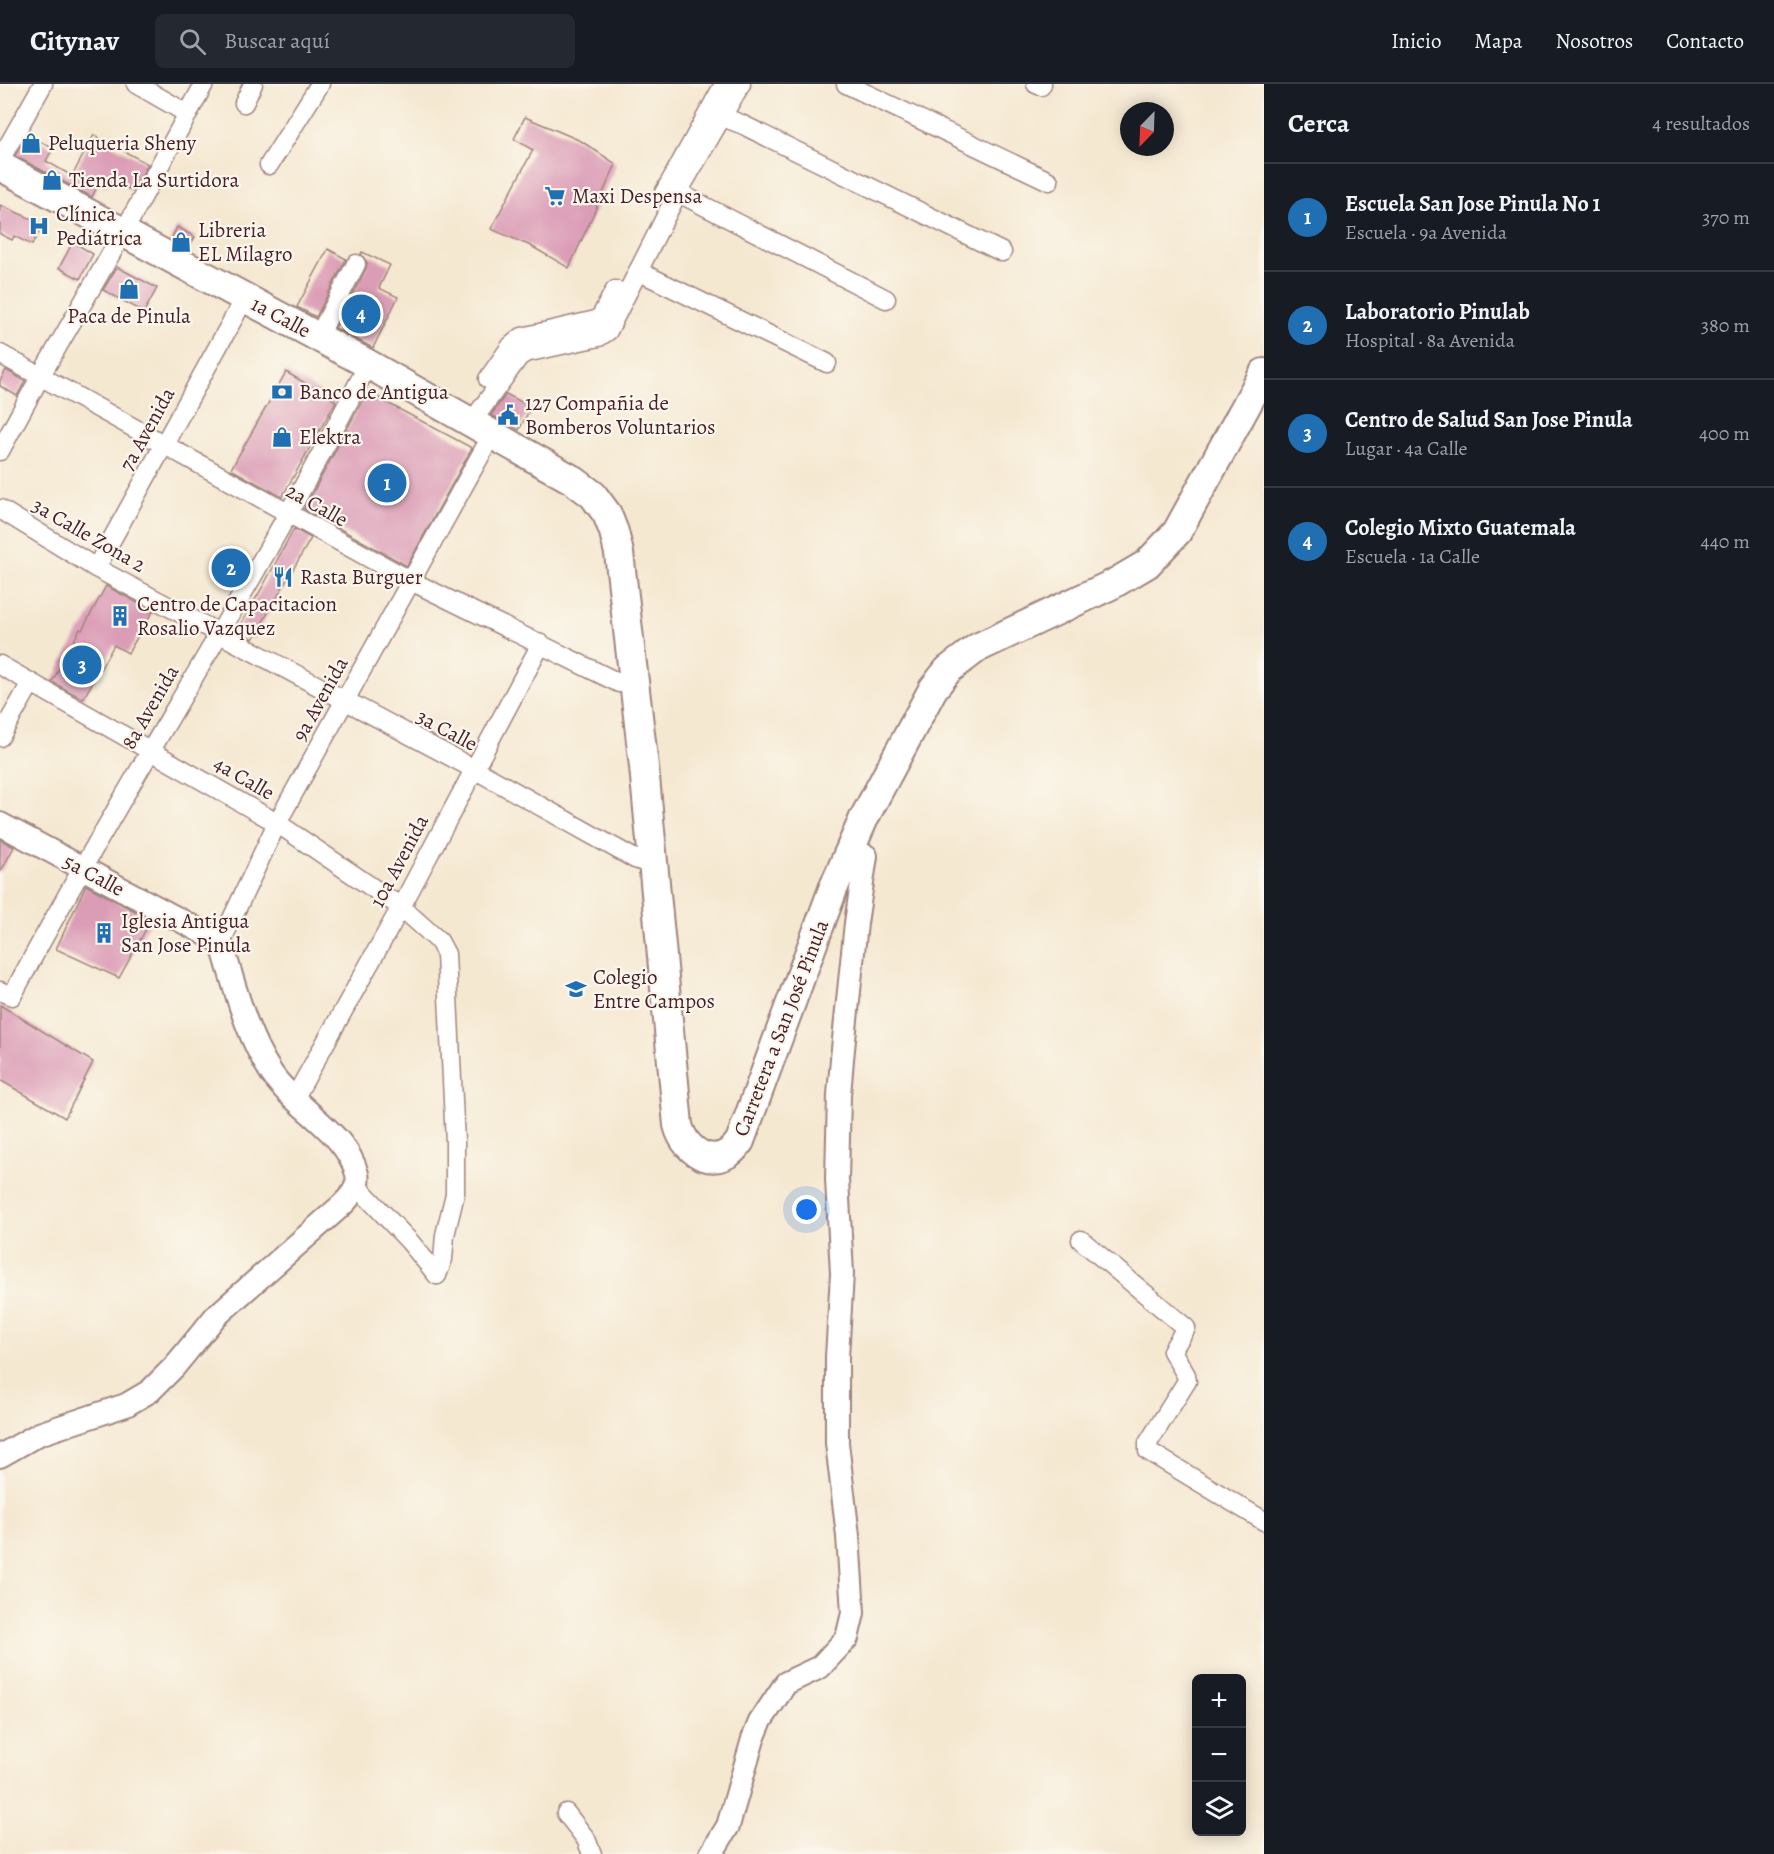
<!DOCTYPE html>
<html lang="es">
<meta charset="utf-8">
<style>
body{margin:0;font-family:Alegreya,serif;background:#242831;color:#f1f3f6}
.controls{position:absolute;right:18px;bottom:18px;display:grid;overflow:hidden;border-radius:9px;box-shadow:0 3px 15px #0003}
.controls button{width:54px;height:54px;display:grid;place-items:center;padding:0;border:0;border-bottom:2px solid #363941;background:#171b24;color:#f1f3f6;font:30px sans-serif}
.compass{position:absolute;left:1120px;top:18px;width:54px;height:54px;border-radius:50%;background:#171b24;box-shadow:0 3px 15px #0003;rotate:203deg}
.you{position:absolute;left:807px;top:1126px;width:21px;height:21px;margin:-15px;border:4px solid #fff;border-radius:50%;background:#1a73e8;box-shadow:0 0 0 9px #1a73e833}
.badge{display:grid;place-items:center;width:39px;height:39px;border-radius:50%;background:#1f6fb2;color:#fff;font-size:20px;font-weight:700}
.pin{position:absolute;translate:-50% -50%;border:3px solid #fff;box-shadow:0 2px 6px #0006}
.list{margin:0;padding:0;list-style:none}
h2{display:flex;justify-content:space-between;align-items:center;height:78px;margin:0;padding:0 24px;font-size:26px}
h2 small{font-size:20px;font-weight:400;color:#9ea1a6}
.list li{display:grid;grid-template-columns:39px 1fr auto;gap:18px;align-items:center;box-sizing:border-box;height:108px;padding:0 24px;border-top:2px solid #363941}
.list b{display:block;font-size:22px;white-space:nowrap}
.list p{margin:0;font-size:20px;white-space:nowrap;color:#9ea1a6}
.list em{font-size:20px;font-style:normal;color:#9ea1a6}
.icon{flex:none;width:33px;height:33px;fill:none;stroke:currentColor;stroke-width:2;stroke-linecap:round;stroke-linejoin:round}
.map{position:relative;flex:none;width:1264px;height:1770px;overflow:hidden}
header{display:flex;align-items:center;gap:36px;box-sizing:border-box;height:84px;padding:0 30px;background:#171b24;border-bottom:2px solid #363941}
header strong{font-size:28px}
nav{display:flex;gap:33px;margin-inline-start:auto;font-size:21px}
.search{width:420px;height:54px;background:#242831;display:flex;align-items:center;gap:15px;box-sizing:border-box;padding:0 21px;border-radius:9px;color:#9ea1a6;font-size:22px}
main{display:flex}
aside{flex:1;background:#171b24}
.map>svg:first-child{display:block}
.building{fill:#db9cb6}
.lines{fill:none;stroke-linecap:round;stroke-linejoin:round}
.minor-casing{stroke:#a0847e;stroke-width:21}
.tertiary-casing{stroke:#a0847e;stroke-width:26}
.primary-casing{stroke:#a0847e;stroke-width:32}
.minor{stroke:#fff;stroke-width:18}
.tertiary{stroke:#fff;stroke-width:22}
.primary{stroke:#fff;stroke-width:28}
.labels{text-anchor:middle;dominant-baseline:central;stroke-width:4.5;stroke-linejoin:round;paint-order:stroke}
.poi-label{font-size:21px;fill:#4a1f2b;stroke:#fbf7ec;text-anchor:start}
.street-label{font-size:21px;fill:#4a1f2b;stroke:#fbf7ec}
</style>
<header>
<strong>Citynav</strong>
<div class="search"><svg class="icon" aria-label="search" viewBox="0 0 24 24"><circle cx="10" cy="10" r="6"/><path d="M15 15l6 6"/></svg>Buscar aquí</div>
<nav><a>Inicio</a><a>Mapa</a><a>Nosotros</a><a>Contacto</a></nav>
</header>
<main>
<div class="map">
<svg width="1264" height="1770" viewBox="0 0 1264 1770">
<rect width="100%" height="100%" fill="#fbf7ec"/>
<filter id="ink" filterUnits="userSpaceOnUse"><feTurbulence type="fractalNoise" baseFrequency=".0167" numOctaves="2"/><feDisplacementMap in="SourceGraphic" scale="12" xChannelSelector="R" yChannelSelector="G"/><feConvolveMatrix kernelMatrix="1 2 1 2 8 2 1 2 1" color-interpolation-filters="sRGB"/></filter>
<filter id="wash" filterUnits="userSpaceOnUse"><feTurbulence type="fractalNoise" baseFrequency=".008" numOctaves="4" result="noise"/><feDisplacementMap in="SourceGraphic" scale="24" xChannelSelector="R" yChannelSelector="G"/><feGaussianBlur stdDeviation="1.35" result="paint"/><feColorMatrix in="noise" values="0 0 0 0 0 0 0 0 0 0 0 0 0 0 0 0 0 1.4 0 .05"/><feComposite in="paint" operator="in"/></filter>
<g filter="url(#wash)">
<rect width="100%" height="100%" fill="#f5e8d1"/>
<g id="blocks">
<!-- building -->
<g class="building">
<polygon points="525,33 581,57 616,80 569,184 531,162 491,145 533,66 514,55"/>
<polygon points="27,51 53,64 46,77 72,92 94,51 148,80 133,107 110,95 106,102 99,99 92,113 15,72"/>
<polygon points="0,121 43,140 32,161 14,152 12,156 0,150"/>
<polygon points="177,143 195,153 188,165 171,155"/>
<polygon points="73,158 93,170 80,195 59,184"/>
<polygon points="328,165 346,175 316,233 297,223"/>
<polygon points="362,168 390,181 379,204 398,213 373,264 335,244 366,185 367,179 361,170"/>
<polygon points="117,183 157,204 144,228 103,206"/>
<polygon points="6,286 25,297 17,312 0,302 0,297"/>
<polygon points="286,288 336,317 282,413 231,385"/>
<polygon points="367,308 472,364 407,482 304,425"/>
<polygon points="506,310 531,323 519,346 491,331"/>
<polygon points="294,445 311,454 253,555 237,546 262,504"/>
<polygon points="225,470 245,482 237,497 217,486"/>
<polygon points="106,502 153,527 128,569 114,561 83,615 52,598 80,545 82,546"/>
<polygon points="0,755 14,763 0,789"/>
<polygon points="86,801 151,836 119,894 56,865"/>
<polygon points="0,921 93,978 65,1034 0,996"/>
</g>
</g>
</g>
<g filter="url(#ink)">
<use href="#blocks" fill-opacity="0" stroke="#a0847e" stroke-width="1.5"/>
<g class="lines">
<!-- minor casing -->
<g class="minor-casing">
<g id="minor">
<polyline points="136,0 188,30"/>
<polyline points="846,0 1049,97"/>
<polyline points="1036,0 1041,2 1042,0"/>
<polyline points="244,19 253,0"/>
<polyline points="712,29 741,40 1002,168"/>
<polyline points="0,76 43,0"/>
<polyline points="269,81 320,0"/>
<polyline points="669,104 886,215"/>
<polyline points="664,109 724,0"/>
<polyline points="638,187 827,279"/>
<polyline points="318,253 356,180"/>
<polyline points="0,270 411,497 619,599"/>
<polyline points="488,295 511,262 522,253 596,236 601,232 615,206"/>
<polyline points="471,339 519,273 525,269 599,253 608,247 677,110 741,0"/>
<polyline points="0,367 40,293 123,149 204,0"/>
<polyline points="0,425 96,484 474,685 635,775 653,781"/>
<polyline points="96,484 237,228"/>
<polyline points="0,581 277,739 401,823 439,857 446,870 455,1058 455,1110 445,1151 443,1175 437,1191"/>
<polyline points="0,653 31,599"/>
<polyline points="221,858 277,739 484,365"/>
<path d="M 0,907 L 12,912 C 125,699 259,496 368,280"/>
<polyline points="294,1015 401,823 541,560"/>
<polyline points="357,1102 410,1158 437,1191"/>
<polyline points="1081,1156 1186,1244 1172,1267 1186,1291 1187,1297 1148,1359 1148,1367 1264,1437"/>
<polyline points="566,1729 586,1755 592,1770"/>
</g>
</g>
<!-- tertiary casing -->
<g class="tertiary-casing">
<g id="tertiary">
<path d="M 0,740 L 221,858 C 235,903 246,951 272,990 C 296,1025 347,1049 357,1090 C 360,1103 350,1113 342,1121 L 215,1233 L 174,1283 L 150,1307 L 126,1321 L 39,1350 L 0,1372"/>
<polyline points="711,1770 728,1742 753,1655 760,1638 786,1599 820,1583 847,1554 853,1529 848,1452 837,1359 837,1273 842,1190 837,1095 839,1011 842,975 856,839 866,772"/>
</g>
</g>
<!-- primary casing -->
<g class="primary-casing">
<path id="primary" d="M 0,82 L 368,280 L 573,396 L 593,411 L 607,430 L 614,448 L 619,469 L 644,683 L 678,1041 C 686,1072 720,1088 740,1057 L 833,805 L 864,734 L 933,605 L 948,586 L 977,564 L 1113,500 L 1147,480 L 1177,448 L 1264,289"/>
</g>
<!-- minor -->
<use href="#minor" class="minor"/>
<!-- tertiary -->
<use href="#tertiary" class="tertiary"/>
<!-- primary -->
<use href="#primary" class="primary"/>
</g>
</g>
<!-- icons -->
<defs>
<g id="shop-bare" transform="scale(1.62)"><path d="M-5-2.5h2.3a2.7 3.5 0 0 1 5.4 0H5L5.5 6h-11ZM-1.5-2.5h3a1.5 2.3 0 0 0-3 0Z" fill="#1f6fb2" stroke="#fbf7ec" stroke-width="2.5" paint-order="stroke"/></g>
<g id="supermarket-bare" transform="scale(1.62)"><path d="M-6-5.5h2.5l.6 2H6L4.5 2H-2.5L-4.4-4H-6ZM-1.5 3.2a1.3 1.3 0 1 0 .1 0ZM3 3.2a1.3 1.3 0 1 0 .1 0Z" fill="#1f6fb2" stroke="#fbf7ec" stroke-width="2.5" paint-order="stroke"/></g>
<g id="hospital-bare" transform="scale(1.62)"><path d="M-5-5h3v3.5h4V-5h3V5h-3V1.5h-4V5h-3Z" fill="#1f6fb2" stroke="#fbf7ec" stroke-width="2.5" paint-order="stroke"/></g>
<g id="bank-bare" transform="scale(1.62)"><path d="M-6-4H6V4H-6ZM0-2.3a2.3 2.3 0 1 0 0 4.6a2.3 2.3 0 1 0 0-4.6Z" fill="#1f6fb2" stroke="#fbf7ec" stroke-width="2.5" paint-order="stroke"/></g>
<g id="civic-bare" transform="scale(1.62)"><path d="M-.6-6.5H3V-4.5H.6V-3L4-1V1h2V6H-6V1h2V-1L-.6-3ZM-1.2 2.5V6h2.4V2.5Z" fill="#1f6fb2" stroke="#fbf7ec" stroke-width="2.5" paint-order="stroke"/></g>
<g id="restaurant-bare" transform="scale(1.62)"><path d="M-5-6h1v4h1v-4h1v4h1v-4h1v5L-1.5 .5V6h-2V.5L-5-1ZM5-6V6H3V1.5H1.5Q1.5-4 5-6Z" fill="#1f6fb2" stroke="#fbf7ec" stroke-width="2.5" paint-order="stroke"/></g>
<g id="building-bare" transform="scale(1.62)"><path d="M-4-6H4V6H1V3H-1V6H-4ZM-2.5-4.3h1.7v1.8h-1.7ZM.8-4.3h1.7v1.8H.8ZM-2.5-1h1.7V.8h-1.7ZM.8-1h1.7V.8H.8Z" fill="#1f6fb2" stroke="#fbf7ec" stroke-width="2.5" paint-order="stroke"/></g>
<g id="school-bare" transform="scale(1.62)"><path d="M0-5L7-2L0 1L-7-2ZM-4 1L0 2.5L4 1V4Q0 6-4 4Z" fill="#1f6fb2" stroke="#fbf7ec" stroke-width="2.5" paint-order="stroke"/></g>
</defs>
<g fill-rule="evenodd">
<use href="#shop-bare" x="31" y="59"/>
<use href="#shop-bare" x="52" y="96"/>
<use href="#supermarket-bare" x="555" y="112"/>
<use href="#hospital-bare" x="39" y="142"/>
<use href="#shop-bare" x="181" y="158"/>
<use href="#shop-bare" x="129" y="205"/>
<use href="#bank-bare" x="282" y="308"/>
<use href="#civic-bare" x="508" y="331"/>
<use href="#shop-bare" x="282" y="353"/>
<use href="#restaurant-bare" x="283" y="493"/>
<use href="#building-bare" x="120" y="532"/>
<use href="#building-bare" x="104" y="849"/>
<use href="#school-bare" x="576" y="905"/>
</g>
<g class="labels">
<!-- poi labels -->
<g class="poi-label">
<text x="48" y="59">Peluqueria Sheny</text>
<text x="69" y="96">Tienda La Surtidora</text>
<text x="572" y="112">Maxi Despensa</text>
<text x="56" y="130">Clínica<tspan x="56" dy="24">Pediátrica</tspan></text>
<text x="198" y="146">Libreria<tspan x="198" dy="24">EL Milagro</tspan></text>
<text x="129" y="232" text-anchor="middle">Paca de Pinula</text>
<text x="299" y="308">Banco de Antigua</text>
<text x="525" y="319">127 Compañia de<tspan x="525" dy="24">Bomberos Voluntarios</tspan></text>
<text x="299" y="353">Elektra</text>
<text x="300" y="493">Rasta Burguer</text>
<text x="137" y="520">Centro de Capacitacion<tspan x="137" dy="24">Rosalio Vazquez</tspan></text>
<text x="121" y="837">Iglesia Antigua<tspan x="121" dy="24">San Jose Pinula</tspan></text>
<text x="593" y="893">Colegio<tspan x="593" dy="24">Entre Campos</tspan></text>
</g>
<!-- street labels -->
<g class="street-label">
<text transform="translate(281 233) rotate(28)">1a Calle</text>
<text transform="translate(147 345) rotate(-61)">7a Avenida</text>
<text transform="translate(317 421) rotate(29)">2a Calle</text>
<text transform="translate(89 451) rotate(30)">3a Calle Zona 2</text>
<text transform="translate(320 615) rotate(-61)">9a Avenida</text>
<text transform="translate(150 623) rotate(-60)">8a Avenida</text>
<text transform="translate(447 646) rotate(28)">3a Calle</text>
<text transform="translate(244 694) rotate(30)">4a Calle</text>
<text transform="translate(399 777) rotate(-62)">10a Avenida</text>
<text transform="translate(94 791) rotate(28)">5a Calle</text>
<text transform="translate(781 944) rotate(-69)">Carretera a San José Pinula</text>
</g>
</g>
</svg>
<div class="controls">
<button>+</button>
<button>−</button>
<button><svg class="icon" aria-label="layers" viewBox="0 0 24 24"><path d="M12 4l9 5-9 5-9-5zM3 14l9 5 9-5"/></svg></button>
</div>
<svg class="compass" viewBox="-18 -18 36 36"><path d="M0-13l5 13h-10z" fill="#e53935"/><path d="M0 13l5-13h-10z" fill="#9ea1a6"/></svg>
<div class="you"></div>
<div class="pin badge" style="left:387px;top:399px">1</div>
<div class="pin badge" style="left:231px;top:484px">2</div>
<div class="pin badge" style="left:82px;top:581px">3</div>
<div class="pin badge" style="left:361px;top:230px">4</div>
</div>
<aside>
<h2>Cerca<small>4 resultados</small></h2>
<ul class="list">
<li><span class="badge">1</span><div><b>Escuela San Jose Pinula No 1</b><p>Escuela · 9a Avenida</p></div><em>370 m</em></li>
<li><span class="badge">2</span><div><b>Laboratorio Pinulab</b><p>Hospital · 8a Avenida</p></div><em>380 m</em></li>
<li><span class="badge">3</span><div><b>Centro de Salud San Jose Pinula</b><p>Lugar · 4a Calle</p></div><em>400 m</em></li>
<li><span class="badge">4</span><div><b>Colegio Mixto Guatemala</b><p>Escuela · 1a Calle</p></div><em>440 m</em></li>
</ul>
</aside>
</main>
